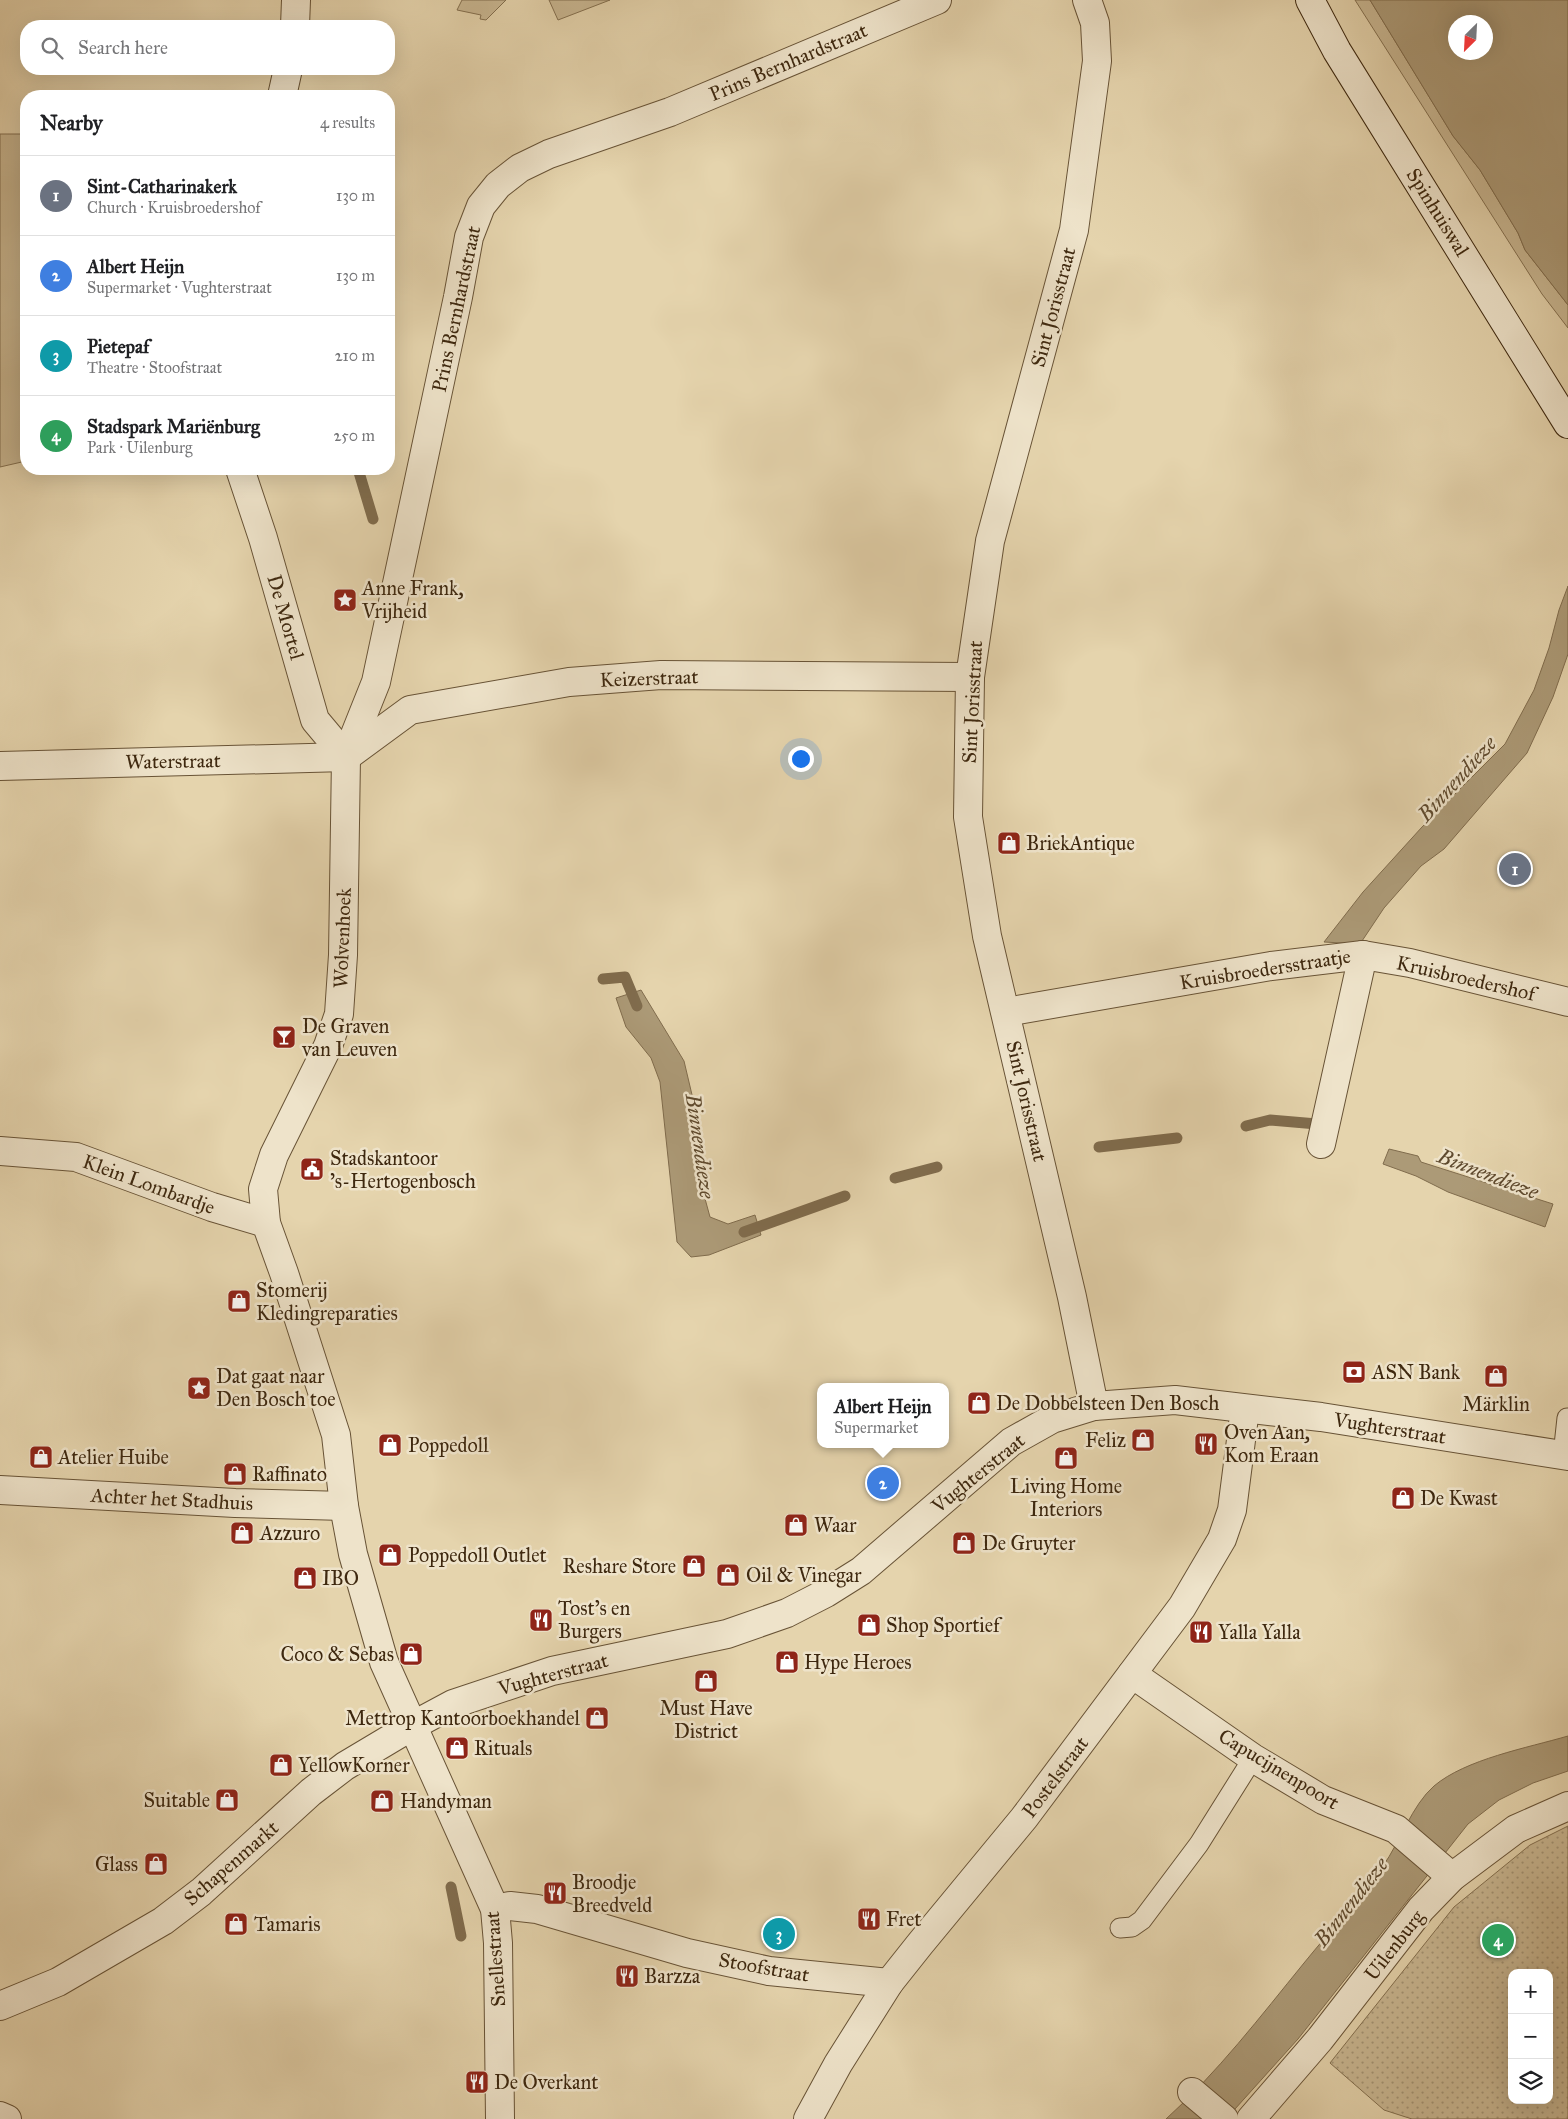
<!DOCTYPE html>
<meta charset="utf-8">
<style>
body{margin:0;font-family:"IM FELL Great Primer",serif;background:#f6f6f6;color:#202124}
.controls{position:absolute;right:15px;bottom:15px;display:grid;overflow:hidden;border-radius:10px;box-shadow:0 5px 20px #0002}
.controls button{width:45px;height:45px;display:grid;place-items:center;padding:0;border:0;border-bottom:1px solid #e0e0e0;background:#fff;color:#202124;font:25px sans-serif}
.compass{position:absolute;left:1448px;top:15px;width:45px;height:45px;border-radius:50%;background:#fff;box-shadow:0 5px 20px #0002;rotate:204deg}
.you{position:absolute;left:800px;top:758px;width:18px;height:18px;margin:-12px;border:4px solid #fff;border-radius:50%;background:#1a73e8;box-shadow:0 0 0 8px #1a73e833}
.badge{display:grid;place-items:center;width:32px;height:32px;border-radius:50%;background:#8f2418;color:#fff;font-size:16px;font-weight:700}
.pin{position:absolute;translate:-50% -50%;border:2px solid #fff;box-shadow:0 1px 5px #0006}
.popup{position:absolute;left:817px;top:1383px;width:132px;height:65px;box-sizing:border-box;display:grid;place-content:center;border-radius:10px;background:#fff;filter:drop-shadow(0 1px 4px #0005);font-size:16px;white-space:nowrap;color:#757577}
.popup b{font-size:19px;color:#202124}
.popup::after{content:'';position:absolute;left:50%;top:100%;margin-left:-10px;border:10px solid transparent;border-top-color:#fff}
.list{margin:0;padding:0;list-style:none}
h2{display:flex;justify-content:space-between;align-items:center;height:65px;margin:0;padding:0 20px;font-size:21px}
h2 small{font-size:16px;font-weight:400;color:#757577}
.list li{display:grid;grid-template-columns:32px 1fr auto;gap:15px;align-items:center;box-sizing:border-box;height:80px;padding:0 20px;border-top:1px solid #e0e0e0}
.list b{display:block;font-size:19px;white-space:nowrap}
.list p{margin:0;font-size:16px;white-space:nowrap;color:#757577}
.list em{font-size:16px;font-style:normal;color:#757577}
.icon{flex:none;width:28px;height:28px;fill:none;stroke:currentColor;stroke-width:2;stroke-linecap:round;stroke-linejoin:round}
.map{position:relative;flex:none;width:1568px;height:2119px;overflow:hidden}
.search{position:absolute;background:#fff;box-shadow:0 5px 20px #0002;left:20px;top:20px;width:375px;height:55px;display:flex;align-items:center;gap:12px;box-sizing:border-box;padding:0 18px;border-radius:20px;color:#757577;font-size:19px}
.panel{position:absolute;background:#fff;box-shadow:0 5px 20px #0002;left:20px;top:90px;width:375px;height:385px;border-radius:20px}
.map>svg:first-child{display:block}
.grass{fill:#c9b792;stroke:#847050}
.park{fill:url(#park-dots);stroke:#847050;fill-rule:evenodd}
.water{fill:#ac9a77;stroke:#806c4d;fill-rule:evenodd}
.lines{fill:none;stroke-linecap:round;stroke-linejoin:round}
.stream{stroke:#806c4d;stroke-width:11}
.lane-casing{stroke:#685336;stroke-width:21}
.street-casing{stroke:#685336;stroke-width:30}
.secondary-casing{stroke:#3e280f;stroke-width:30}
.lane{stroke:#eee3ca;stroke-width:19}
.street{stroke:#eee3ca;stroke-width:28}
.secondary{stroke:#eee3ca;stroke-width:28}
.labels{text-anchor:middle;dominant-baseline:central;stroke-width:5;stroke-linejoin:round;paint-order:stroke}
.street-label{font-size:20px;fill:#3e280f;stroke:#eee3ca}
.poi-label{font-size:20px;fill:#3e280f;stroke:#eee3ca;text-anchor:start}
.water-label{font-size:21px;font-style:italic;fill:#5f4a2e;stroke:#eee3ca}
</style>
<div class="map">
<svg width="1568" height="2119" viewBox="0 0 1568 2119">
<defs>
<pattern id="park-dots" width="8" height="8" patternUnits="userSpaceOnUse" patternTransform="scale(1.25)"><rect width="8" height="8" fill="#c9b792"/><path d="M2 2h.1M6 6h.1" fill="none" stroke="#a59576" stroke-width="1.8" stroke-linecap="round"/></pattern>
</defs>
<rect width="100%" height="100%" fill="#e5d4ad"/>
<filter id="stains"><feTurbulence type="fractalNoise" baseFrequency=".004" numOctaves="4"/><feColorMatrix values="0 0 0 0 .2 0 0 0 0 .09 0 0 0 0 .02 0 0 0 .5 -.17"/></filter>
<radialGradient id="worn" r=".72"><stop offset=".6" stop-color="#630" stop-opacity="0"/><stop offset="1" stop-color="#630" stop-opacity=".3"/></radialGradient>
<!-- grass -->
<g class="grass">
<polygon points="462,0 506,0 486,20 480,19 481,15 457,10"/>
<polygon points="549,0 610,0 558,20"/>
<polygon points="1355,0 1370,0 1453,136 1480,170 1518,233 1525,250 1568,305 1568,328 1542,294"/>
<polygon points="0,134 26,134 26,461 0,467"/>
</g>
<!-- park -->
<path class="park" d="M 1568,1826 L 1568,2119 L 1412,2119 L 1384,2110 L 1330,2063 L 1454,1907 L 1530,1845 ZM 1512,1973 L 1549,1973 L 1549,2100 L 1512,2100 Z"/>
<!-- water -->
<g class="water">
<path d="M 1370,0 L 1568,0 L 1568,305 L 1525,250 L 1518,233 L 1480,170 L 1453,136 ZM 1486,22 L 1486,52 L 1456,52 L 1456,22 Z"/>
<polygon points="1568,586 1568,654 1553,697 1527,753 1444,849 1421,866 1384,908 1360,944 1324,942 1363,892 1422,827 1505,744 1534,690 1549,648 1559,610"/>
<polygon points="641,990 684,1061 693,1099 698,1173 710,1217 728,1224 755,1215 761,1235 709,1255 691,1257 677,1242 660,1082 651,1058 626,1027 616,998"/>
<polygon points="1389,1149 1418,1156 1421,1162 1553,1204 1545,1227 1448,1192 1416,1176 1383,1164"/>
<path d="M 1568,1736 L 1568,1771 L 1533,1783 L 1499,1800 L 1468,1824 L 1298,2039 L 1226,2119 L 1166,2119 C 1218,2072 1260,2017 1304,1963 C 1330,1931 1359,1899 1383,1866 C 1400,1842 1412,1805 1434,1786 C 1466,1759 1527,1748 1568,1736 Z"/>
</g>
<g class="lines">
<!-- stream -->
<g class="stream">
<polyline points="358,469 373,519"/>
<polyline points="603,979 625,977 637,1006"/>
<polyline points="1246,1126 1270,1120 1317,1124"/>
<polyline points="1099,1147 1177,1138"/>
<polyline points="895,1178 937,1167"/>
<polyline points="744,1232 845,1196"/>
<polyline points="451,1887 461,1936"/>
</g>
<!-- lane casing -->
<g class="lane-casing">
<g id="lane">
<polyline points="1563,1455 1567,1418"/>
<polyline points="1120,1928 1132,1927 1142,1920 1199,1844 1253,1758"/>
</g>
</g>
<!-- street casing -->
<g class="street-casing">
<g id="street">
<polyline points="1087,0 1095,23 1097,61 1074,230 990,541 970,677 968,817 987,936 1072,1297 1094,1406"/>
<polyline points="295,26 296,0"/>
<polyline points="282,96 288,69"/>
<polyline points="240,469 263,538 315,720 346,757"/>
<polyline points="346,757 410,710 569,682 661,675 970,677"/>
<polyline points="0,766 346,757"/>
<polyline points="1006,1012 1271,966 1363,955 1410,963 1568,1002"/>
<polyline points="1321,1144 1363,955"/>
<polyline points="0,1151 76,1157 212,1207 266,1223"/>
<polyline points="0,1490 235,1503 344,1506"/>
<polyline points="1132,1674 1253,1758 1323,1800 1396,1829 1452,1877"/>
<polyline points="495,1909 510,1906 537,1909 687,1953 769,1971 889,1983"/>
<polyline points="0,2006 58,1982 163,1921 201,1892 311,1792 345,1766 412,1726 453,1704 552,1671 727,1634 787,1613 826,1593 861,1571 1011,1442 1052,1419 1094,1406 1175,1400 1321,1417 1568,1456"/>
<polyline points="1192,2092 1224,2119"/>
<polyline points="0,2116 7,2119"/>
<polyline points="500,2119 498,1943 495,1909 384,1662 353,1554 344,1506 336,1435 284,1273 266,1223 263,1189 274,1155 328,1046 339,1014 343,955 346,757 376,682 458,297 469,237 481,206 498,185 520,168 549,154 670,112 937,0"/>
<polyline points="808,2119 838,2064 889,1983 920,1944 1024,1818 1182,1607 1222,1539 1232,1510 1245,1409"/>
<polyline points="1251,2119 1320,2039 1421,1909 1452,1877 1516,1829 1568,1806"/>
</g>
</g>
<!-- secondary casing -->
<g class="secondary-casing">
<polyline id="secondary" points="1310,0 1337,51 1568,424"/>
</g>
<!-- lane -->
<use href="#lane" class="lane"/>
<!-- street -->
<use href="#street" class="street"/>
<!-- secondary -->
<use href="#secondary" class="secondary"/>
</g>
<!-- icons -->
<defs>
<g id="sight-square" transform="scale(1.25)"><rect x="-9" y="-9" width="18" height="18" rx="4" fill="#8f2418" stroke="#eee3ca"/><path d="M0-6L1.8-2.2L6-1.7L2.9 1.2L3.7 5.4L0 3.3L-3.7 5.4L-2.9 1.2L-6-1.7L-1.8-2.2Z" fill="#fff"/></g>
<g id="shop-square" transform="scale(1.25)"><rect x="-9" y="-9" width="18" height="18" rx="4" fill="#8f2418" stroke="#eee3ca"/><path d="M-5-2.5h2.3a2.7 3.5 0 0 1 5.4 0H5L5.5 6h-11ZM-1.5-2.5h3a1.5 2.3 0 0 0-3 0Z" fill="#fff"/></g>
<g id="bar-square" transform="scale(1.25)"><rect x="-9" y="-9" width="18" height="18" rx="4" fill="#8f2418" stroke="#eee3ca"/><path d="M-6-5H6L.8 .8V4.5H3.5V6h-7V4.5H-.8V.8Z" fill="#fff"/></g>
<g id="civic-square" transform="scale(1.25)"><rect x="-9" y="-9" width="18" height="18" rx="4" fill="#8f2418" stroke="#eee3ca"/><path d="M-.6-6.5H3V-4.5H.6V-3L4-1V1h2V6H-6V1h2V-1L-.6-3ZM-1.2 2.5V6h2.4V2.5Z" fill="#fff"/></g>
<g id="bank-square" transform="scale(1.25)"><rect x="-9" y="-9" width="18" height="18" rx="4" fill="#8f2418" stroke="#eee3ca"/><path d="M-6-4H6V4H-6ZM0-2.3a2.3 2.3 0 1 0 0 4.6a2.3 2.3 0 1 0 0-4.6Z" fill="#fff"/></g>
<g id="restaurant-square" transform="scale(1.25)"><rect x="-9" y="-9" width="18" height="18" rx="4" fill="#8f2418" stroke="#eee3ca"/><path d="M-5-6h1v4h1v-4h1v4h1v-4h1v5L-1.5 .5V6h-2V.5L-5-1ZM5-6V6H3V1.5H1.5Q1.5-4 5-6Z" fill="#fff"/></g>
</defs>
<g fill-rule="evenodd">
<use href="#sight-square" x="345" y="600"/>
<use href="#shop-square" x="1009" y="843"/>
<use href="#bar-square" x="284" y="1037"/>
<use href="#civic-square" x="312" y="1169"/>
<use href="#shop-square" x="239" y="1301"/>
<use href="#bank-square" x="1354" y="1372"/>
<use href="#shop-square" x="1496" y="1376"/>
<use href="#sight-square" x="199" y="1388"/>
<use href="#shop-square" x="979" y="1403"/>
<use href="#shop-square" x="1143" y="1440"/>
<use href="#restaurant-square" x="1206" y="1444"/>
<use href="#shop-square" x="390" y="1445"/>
<use href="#shop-square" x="41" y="1457"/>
<use href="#shop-square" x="1066" y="1458"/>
<use href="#shop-square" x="235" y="1474"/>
<use href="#shop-square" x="1403" y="1498"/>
<use href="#shop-square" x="796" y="1525"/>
<use href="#shop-square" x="242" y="1533"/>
<use href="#shop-square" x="964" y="1543"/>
<use href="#shop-square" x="390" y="1555"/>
<use href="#shop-square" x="694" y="1566"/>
<use href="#shop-square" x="728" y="1575"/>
<use href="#shop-square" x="305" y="1578"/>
<use href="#restaurant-square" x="541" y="1620"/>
<use href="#shop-square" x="869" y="1625"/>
<use href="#restaurant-square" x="1201" y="1632"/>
<use href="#shop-square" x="411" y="1654"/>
<use href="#shop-square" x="787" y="1662"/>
<use href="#shop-square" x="706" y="1681"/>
<use href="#shop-square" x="597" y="1718"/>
<use href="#shop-square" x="457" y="1748"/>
<use href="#shop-square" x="281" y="1765"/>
<use href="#shop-square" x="227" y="1800"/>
<use href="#shop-square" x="382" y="1801"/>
<use href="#shop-square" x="156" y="1864"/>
<use href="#restaurant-square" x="555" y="1893"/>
<use href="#restaurant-square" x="869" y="1919"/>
<use href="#shop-square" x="236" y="1924"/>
<use href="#restaurant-square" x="627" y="1976"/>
<use href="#restaurant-square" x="477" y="2082"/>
</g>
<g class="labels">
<!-- street labels -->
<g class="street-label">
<text transform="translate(788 62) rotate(-23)">Prins Bernhardstraat</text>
<text transform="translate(1438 212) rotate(58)">Spinhuiswal</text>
<text transform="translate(1053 307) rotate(-75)">Sint Jorisstraat</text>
<text transform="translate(456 309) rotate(-78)">Prins Bernhardstraat</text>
<text transform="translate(286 617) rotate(74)">De Mortel</text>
<text transform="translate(649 678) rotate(-2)">Keizerstraat</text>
<text transform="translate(972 702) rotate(-87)">Sint Jorisstraat</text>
<text transform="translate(173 761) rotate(-1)">Waterstraat</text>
<text transform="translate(342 938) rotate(-88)">Wolvenhoek</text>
<text transform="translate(1265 969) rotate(-9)">Kruisbroedersstraatje</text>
<text transform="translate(1466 978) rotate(13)">Kruisbroedershof</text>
<text transform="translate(1027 1101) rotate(77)">Sint Jorisstraat</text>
<text transform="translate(149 1184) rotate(20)">Klein Lombardje</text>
<text transform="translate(1390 1428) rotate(9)">Vughterstraat</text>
<text transform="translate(978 1473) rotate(-39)">Vughterstraat</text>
<text transform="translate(172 1499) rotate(3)">Achter het Stadhuis</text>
<text transform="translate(553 1674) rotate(-15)">Vughterstraat</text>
<text transform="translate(1279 1769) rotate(31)">Capucijnenpoort</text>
<text transform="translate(1055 1777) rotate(-53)">Postelstraat</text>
<text transform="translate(231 1863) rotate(-41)">Schapenmarkt</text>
<text transform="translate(1394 1945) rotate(-52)">Uilenburg</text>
<text transform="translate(495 1959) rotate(-94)">Snellestraat</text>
<text transform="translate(764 1967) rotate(10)">Stoofstraat</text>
</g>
<!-- poi labels -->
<g class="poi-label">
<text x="362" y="588">Anne Frank,<tspan x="362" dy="23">Vrijheid</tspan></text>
<text x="1026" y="843">BriekAntique</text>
<text x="302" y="1026">De Graven<tspan x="302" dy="23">van Leuven</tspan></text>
<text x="330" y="1158">Stadskantoor<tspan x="330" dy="23">'s-Hertogenbosch</tspan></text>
<text x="256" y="1290">Stomerij<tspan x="256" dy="23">Kledingreparaties</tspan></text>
<text x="1372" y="1372">ASN Bank</text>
<text x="216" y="1376">Dat gaat naar<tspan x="216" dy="23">Den Bosch toe</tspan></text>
<text x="996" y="1403">De Dobbelsteen Den Bosch</text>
<text x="1496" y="1404" text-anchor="middle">Märklin</text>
<text x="1224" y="1432">Oven Aan,<tspan x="1224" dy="23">Kom Eraan</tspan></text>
<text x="1126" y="1440" text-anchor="end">Feliz</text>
<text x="408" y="1445">Poppedoll</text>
<text x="58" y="1457">Atelier Huibe</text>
<text x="252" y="1474">Raffinato</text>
<text x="1066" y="1486" text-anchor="middle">Living Home<tspan x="1066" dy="23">Interiors</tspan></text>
<text x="1420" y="1498">De Kwast</text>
<text x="814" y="1525">Waar</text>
<text x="260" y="1533">Azzuro</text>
<text x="982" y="1543">De Gruyter</text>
<text x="408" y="1555">Poppedoll Outlet</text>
<text x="676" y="1566" text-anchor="end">Reshare Store</text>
<text x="746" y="1575">Oil &amp; Vinegar</text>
<text x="322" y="1578">IBO</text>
<text x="558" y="1608">Tost's en<tspan x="558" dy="23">Burgers</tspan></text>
<text x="886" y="1625">Shop Sportief</text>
<text x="1218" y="1632">Yalla Yalla</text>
<text x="394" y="1654" text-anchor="end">Coco &amp; Sebas</text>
<text x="804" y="1662">Hype Heroes</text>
<text x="706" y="1708" text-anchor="middle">Must Have<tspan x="706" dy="23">District</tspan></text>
<text x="580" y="1718" text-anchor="end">Mettrop Kantoorboekhandel</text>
<text x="474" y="1748">Rituals</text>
<text x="298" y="1765">YellowKorner</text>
<text x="210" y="1800" text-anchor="end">Suitable</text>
<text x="400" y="1801">Handyman</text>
<text x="138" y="1864" text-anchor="end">Glass</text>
<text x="572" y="1882">Broodje<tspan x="572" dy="23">Breedveld</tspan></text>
<text x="886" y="1919">Fret</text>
<text x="254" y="1924">Tamaris</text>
<text x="644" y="1976">Barzza</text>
<text x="494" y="2082">De Overkant</text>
</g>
<!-- water labels -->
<g class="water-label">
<text transform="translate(1457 779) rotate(-48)">Binnendieze</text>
<text transform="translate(700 1146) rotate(82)">Binnendieze</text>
<text transform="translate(1488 1174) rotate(21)">Binnendieze</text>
<text transform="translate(1351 1902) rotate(-52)">Binnendieze</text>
</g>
</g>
<rect width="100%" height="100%" filter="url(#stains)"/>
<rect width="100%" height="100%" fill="url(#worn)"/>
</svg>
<div class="controls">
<button>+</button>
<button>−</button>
<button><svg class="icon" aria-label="layers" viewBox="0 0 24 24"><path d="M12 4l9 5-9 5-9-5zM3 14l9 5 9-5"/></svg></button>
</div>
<svg class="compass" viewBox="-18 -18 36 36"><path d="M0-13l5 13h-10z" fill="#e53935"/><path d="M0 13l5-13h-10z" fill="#757577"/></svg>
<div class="you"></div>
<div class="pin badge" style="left:1515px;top:869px;background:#6b7280">1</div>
<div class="pin badge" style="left:883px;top:1483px;background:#3f7fe0">2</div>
<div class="popup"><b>Albert Heijn</b>Supermarket</div>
<div class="pin badge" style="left:779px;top:1934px;background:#0f9aa8">3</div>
<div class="pin badge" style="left:1498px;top:1940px;background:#2e9e5b">4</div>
<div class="search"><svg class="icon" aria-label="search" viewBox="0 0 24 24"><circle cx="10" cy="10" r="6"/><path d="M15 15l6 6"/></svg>Search here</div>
<section class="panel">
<h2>Nearby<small>4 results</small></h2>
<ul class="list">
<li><span class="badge" style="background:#6b7280">1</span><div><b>Sint-Catharinakerk</b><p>Church · Kruisbroedershof</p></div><em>130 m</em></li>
<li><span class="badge" style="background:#3f7fe0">2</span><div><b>Albert Heijn</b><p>Supermarket · Vughterstraat</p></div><em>130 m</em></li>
<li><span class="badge" style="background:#0f9aa8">3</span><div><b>Pietepaf</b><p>Theatre · Stoofstraat</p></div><em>210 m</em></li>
<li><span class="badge" style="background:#2e9e5b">4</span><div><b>Stadspark Mariënburg</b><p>Park · Uilenburg</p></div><em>250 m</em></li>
</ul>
</section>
</div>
